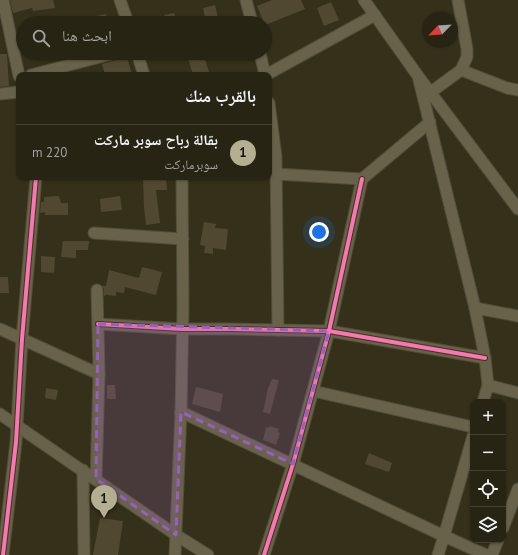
<!DOCTYPE html>
<html lang="ar">
<meta charset="utf-8">
<style>
body{margin:0;font-family:"PT Sans","Noto Naskh Arabic",sans-serif;background:#2f2c1d;color:#f1f3f6;direction:rtl}
.controls{position:absolute;right:12px;bottom:12px;display:grid;overflow:hidden;border-radius:8px;box-shadow:0 1px 3px #0004}
.controls button{width:36px;height:36px;display:grid;place-items:center;padding:0;border:0;border-bottom:1px solid #434134;background:#272414;color:#f1f3f6;font:20px sans-serif}
.compass{position:absolute;left:422px;top:12px;width:36px;height:36px;border-radius:50%;background:#272414;box-shadow:0 1px 3px #0004;rotate:245deg}
.you{position:absolute;left:319px;top:232px;width:14px;height:14px;margin:-10px;border:3px solid #fff;border-radius:50%;background:#1a73e8;box-shadow:0 0 0 6px #1a73e833}
.badge{display:grid;place-items:center;width:26px;height:26px;border-radius:50%;background:#b4af90;color:#111;font-size:13px;font-weight:700}
.pin{position:absolute;translate:-50% -33px;filter:drop-shadow(0 1px 2px #0008)}
.pin::after{content:'';position:absolute;top:21px;width:14px;height:12px;background:inherit;clip-path:polygon(0 0,100% 0,50% 100%)}
.list{margin:0;padding:0;list-style:none}
h2{display:flex;justify-content:space-between;align-items:center;height:52px;margin:0;padding:0 16px;font-size:17px}
h2 small{font-size:13px;font-weight:400;color:#a4a4a0}
.list li{display:grid;grid-template-columns:26px 1fr auto;gap:12px;align-items:center;box-sizing:border-box;height:56px;padding:0 16px;border-top:1px solid #434134}
.list b{display:block;font-size:15px;white-space:nowrap}
.list p{margin:0;font-size:13px;white-space:nowrap;color:#a4a4a0}
.list em{font-size:13px;font-style:normal;color:#a4a4a0}
.icon{flex:none;width:22px;height:22px;fill:none;stroke:currentColor;stroke-width:2;stroke-linecap:round;stroke-linejoin:round}
.map{position:relative;flex:none;width:518px;height:555px;overflow:hidden;direction:ltr}
.search{position:absolute;background:#272414;box-shadow:0 1px 3px #0004;left:16px;top:16px;width:256px;height:44px;display:flex;align-items:center;gap:10px;box-sizing:border-box;padding:0 14px;border-radius:22px;color:#a4a4a0;font-size:15px}
.panel{position:absolute;background:#272414;box-shadow:0 1px 3px #0004;left:16px;top:72px;width:256px;height:108px;border-radius:8px;direction:rtl}
.map>svg:first-child{display:block}
.building{fill:#514831}
.lines{fill:none;stroke-linecap:round;stroke-linejoin:round}
.minor-casing{stroke:#504d3a;stroke-width:13}
.minor{stroke:#676249;stroke-width:11}
.cycleway-casing{stroke:#3f3810;stroke-width:6}
.cycleway{stroke:#fb73b8;stroke-width:4}
.marked{fill:#9a5ec3;fill-opacity:0.2;stroke:#9a5ec3;stroke-width:3;stroke-dasharray:8 5;stroke-linejoin:round}
</style>
<div class="map">
<svg width="518" height="555" viewBox="0 0 518 555">
<rect width="100%" height="100%" fill="#34301a"/>
<!-- building -->
<g class="building">
<polygon points="10,0 53,0 55,8 33,11 32,8 13,13"/>
<polygon points="272,0 301,0 305,9 265,25 265,23 264,23 257,6"/>
<polygon points="331,2 339,20 324,26 317,8"/>
<polygon points="215,5 218,18 206,21 203,8"/>
<polygon points="174,13 177,23 167,23 164,15"/>
<polygon points="106,14 108,23 81,23 81,19"/>
<polygon points="126,53 132,75 105,75 102,64 117,60 120,58 122,54"/>
<polygon points="203,53 210,75 193,75 188,58"/>
<polygon points="0,54 7,54 9,86 0,87"/>
<polygon points="156,177 166,177 167,190 156,190 160,223 146,225 144,208 143,178 156,178"/>
<polygon points="59,196 61,203 68,203 68,215 45,215 45,212 40,213 41,202 44,202 44,197"/>
<polygon points="120,196 122,210 101,212 100,199"/>
<polygon points="204,222 216,224 215,228 228,229 226,250 213,248 213,254 204,253 205,246 200,245"/>
<polygon points="63,241 89,241 88,250 76,250 76,258 61,257"/>
<polygon points="41,256 55,257 54,273 41,272"/>
<polygon points="142,267 162,272 156,295 125,287 124,293 116,292 116,296 107,295 108,294 104,296 104,289 102,286 106,286 109,270 139,278"/>
<polygon points="0,277 8,277 9,293 0,293"/>
<polygon points="272,379 279,380 270,414 263,412 268,388"/>
<polygon points="107,385 115,385 116,399 107,399"/>
<polygon points="196,387 223,394 220,412 192,404"/>
<polygon points="46,388 58,390 56,400 45,398"/>
<polygon points="269,426 279,429 278,432 280,433 276,445 263,440 266,427 269,428"/>
<polygon points="369,453 392,463 389,472 365,464"/>
<polygon points="100,518 123,521 118,555 93,555 94,549"/>
</g>
<g class="lines">
<!-- minor casing -->
<g class="minor-casing">
<g id="minor">
<polyline points="3,0 19,76"/>
<polyline points="120,0 128,23"/>
<polyline points="246,0 252,23"/>
<polyline points="364,0 418,76 518,209"/>
<polyline points="137,53 144,75"/>
<polyline points="260,53 265,75"/>
<polyline points="461,70 507,88 518,90"/>
<polyline points="31,75 115,53"/>
<polyline points="266,75 375,15"/>
<polyline points="418,76 475,308 485,358 488,385 483,402"/>
<polyline points="431,92 461,70 467,57 467,49 458,0"/>
<polyline points="0,94 19,92"/>
<polyline points="269,103 276,157 278,330"/>
<polyline points="276,174 362,179 430,122"/>
<polyline points="94,233 183,239"/>
<polyline points="475,308 518,316"/>
<polyline points="98,324 182,329 232,329 329,331 485,358"/>
<polyline points="0,329 99,374"/>
<polyline points="488,385 518,393"/>
<polyline points="313,391 473,427"/>
<polyline points="181,412 444,536 486,555"/>
<polyline points="0,414 176,535 208,555"/>
<polyline points="83,470 84,555"/>
<polyline points="96,479 99,374 97,290"/>
<polyline points="503,528 518,489"/>
<polyline points="3,555 16,442 22,339 36,177"/>
<polyline points="175,555 181,412 183,306 182,177"/>
<polyline points="264,555 293,464 329,331 362,179"/>
<polyline points="438,555 444,536 473,436"/>
<polyline points="492,555 498,540"/>
</g>
</g>
<!-- minor -->
<use href="#minor" class="minor"/>
<!-- cycleway casing -->
<g class="cycleway-casing">
<g id="cycleway">
<polyline points="98,324 182,329 232,329 329,331 485,358"/>
<polyline points="3,555 16,442 22,339 36,177"/>
<polyline points="264,555 293,464 329,331 362,179"/>
</g>
</g>
<!-- cycleway -->
<use href="#cycleway" class="cycleway"/>
</g>
<!-- marked area -->
<path class="marked" d="M 98,324 L 329,331 L 293,464 L 181,412 L 176,535 L 96,479 Z"/>
</svg>
<div class="controls">
<button>+</button>
<button>−</button>
<button><svg class="icon" aria-label="locate" viewBox="0 0 24 24"><circle cx="12" cy="12" r="6"/><path d="M12 2v4M12 18v4M2 12h4M18 12h4"/></svg></button>
<button><svg class="icon" aria-label="layers" viewBox="0 0 24 24"><path d="M12 4l9 5-9 5-9-5zM3 14l9 5 9-5"/></svg></button>
</div>
<svg class="compass" viewBox="-18 -18 36 36"><path d="M0-13l5 13h-10z" fill="#e53935"/><path d="M0 13l5-13h-10z" fill="#a4a4a0"/></svg>
<div class="you"></div>
<div class="pin badge" style="left:104px;top:518px">1</div>
<div class="search"><svg class="icon" aria-label="search" viewBox="0 0 24 24"><circle cx="10" cy="10" r="6"/><path d="M15 15l6 6"/></svg>ابحث هنا</div>
<section class="panel">
<h2>بالقرب منك<small></small></h2>
<ul class="list">
<li><span class="badge">1</span><div><b>بقالة رباح سوبر ماركت</b><p>سوبرماركت</p></div><em>220 m</em></li>
</ul>
</section>
</div>
